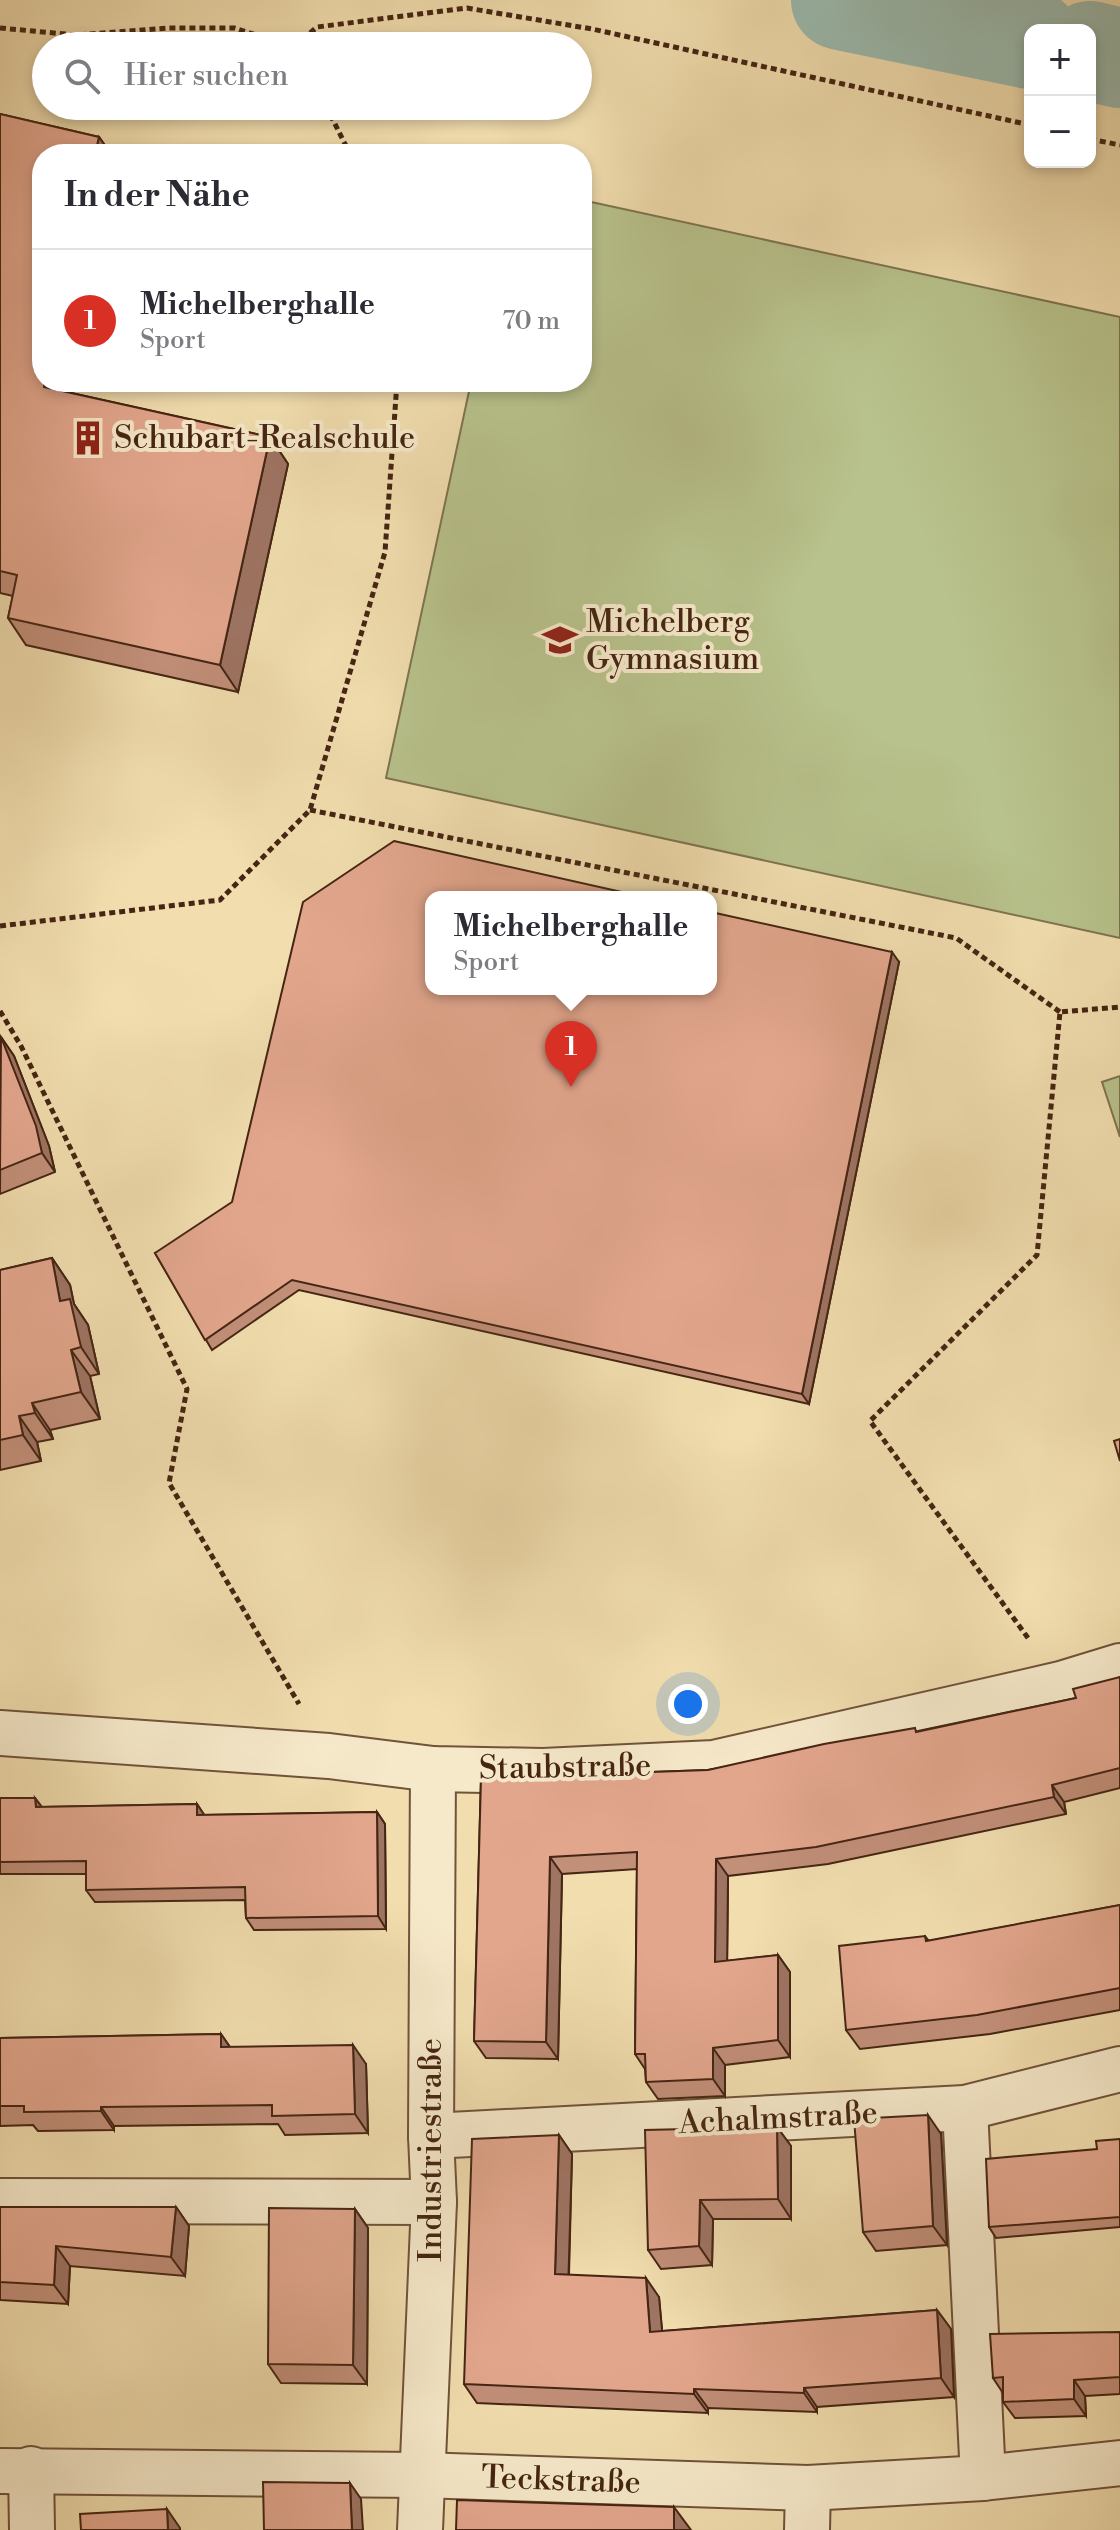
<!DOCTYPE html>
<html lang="de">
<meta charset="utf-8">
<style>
body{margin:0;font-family:"Libre Bodoni",serif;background:#f7f7f7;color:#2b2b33}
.controls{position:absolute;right:24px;top:24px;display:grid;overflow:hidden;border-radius:16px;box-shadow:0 4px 12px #0003}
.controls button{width:72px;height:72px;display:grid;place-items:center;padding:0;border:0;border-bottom:2px solid #e1e1e2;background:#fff;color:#2b2b33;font:40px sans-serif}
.you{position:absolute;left:688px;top:1704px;width:28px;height:28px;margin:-20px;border:6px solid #fff;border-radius:50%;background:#1a73e8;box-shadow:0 0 0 12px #1a73e833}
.badge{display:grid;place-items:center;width:52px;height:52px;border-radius:50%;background:#d93025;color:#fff;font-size:26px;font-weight:700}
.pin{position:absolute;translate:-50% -66px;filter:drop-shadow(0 2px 4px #0008)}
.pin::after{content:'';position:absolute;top:42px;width:28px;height:24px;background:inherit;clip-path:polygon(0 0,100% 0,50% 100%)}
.popup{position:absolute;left:425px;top:891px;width:292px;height:104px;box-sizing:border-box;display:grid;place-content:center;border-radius:16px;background:#fff;filter:drop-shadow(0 2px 6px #0005);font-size:26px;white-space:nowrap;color:#7c7c81}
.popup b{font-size:30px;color:#2b2b33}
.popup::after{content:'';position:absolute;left:50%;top:100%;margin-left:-16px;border:16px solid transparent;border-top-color:#fff}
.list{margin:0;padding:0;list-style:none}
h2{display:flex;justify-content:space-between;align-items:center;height:104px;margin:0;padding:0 32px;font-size:34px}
h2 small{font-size:26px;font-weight:400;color:#7c7c81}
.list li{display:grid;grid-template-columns:52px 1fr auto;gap:24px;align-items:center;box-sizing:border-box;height:144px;padding:0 32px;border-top:2px solid #e1e1e2}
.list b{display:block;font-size:30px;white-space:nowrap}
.list p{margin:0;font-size:26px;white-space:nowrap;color:#7c7c81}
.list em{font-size:26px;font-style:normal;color:#7c7c81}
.icon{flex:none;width:44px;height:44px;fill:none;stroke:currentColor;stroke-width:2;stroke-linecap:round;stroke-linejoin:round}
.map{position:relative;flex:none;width:1120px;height:2530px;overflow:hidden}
.search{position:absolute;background:#fff;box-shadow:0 4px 12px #0003;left:32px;top:32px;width:560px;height:88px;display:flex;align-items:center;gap:20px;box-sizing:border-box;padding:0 28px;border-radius:44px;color:#7c7c81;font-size:30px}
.panel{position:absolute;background:#fff;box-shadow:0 4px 12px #0003;left:32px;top:144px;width:560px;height:248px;border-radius:32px}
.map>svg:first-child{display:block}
.green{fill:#b8c28c;stroke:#7e7450;stroke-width:2}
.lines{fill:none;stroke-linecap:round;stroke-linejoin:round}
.river{stroke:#9bbbaf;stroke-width:100}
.minor-casing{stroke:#70533a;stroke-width:48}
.path{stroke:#452513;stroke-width:5;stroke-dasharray:6 4;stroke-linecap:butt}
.minor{stroke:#f6e9ca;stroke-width:44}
.wall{fill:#c28f79;stroke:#452513;stroke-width:2}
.shaded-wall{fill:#9e7463;stroke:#452513;stroke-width:2}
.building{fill:#e2a68d;stroke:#452513;stroke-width:2}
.labels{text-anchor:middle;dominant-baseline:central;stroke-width:8;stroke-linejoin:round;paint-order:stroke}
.poi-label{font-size:32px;fill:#452513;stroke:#f6e9ca;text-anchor:start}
.street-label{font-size:32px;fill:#452513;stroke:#f6e9ca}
</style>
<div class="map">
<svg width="1120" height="2530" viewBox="0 0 1120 2530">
<rect width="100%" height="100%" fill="#f1ddae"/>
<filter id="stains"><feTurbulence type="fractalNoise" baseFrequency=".0025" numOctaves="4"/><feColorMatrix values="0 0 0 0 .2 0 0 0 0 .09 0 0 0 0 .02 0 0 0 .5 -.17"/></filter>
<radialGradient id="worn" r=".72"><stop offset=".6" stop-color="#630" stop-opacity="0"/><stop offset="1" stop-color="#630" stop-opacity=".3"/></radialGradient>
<!-- green -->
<g class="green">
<polygon points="582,200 1120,317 1120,938 386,778 471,382 582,382"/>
<polygon points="1120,1076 1120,1137 1102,1082"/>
</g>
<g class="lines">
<!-- river -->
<g class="river">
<polyline points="841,0 1030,39"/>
<polyline points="1090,51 1120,58"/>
</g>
<!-- minor casing -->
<g class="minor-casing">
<g id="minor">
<polyline points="0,1733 329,1756 433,1769 543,1771 714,1763 1061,1684 1120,1666"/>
<polyline points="965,2108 983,2478"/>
<polyline points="431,2136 965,2108 1120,2069"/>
<polyline points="0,2201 434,2202"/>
<polyline points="31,2469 32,2530"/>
<polyline points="0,2471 420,2475 808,2488 983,2478 1120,2463"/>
<polyline points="420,2530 434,2202 431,2136 433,1769"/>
<polyline points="807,2530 808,2488"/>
</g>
</g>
<!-- path -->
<g class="path">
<polyline points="0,28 76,35 169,28 234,28 292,46"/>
<polyline points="295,46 317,27 467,8 592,29 1030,125"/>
<polyline points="326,106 350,154"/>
<polyline points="1090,139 1120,145"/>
<polyline points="310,810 956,938 1060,1012"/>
<polyline points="0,926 220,900 310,810 385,552 397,382"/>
<polyline points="0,1011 21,1046 187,1389 169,1483 299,1704"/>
<polyline points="1028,1638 870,1421 1037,1255 1060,1012 1120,1007"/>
</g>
<!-- minor -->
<use href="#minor" class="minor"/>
</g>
<!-- wall -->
<g class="wall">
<polygon points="0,114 99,137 111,154 42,154 69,382 67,392 270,437 288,464 238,692 26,645 8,618 13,596 0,593"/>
<polygon points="899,962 809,1404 299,1290 212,1350 155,1253"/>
<polygon points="1,1037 14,1056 49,1146 55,1172 0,1194"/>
<polygon points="52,1258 70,1285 74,1304 88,1325 99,1374 90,1376 100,1419 50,1430 53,1439 37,1442 41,1461 0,1470 0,1270"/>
<polygon points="1120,1677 1120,1788 1064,1802 1066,1814 828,1864 728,1876 727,1961 778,1955 790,1972 790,2057 725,2065 725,2096 658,2099 646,2082 645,2069 635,2054 637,1869 562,1874 558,2059 486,2058 474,2041 481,1778 708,1770 918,1731 1076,1698"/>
<polygon points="0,1798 35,1798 42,1807 197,1804 204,1815 377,1812 385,1824 386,1929 254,1930 246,1918 245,1900 95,1902 86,1890 86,1874 0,1874"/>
<polygon points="1120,1905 1120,2010 990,2034 860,2049 846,2030 925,1936 929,1941"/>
<polygon points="221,2034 230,2047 366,2064 368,2133 285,2135 278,2124 114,2126 114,2130 38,2131 33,2125 0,2126 0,2038"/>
<polygon points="777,2127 791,2146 791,2219 713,2219 712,2265 661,2269 648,2250"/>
<polygon points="941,2134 947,2245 876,2251 863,2232"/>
<polygon points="559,2135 572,2154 569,2275 659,2297 662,2331 937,2310 951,2329 954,2397 817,2407 817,2412 708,2408 708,2413 477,2403 464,2384"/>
<polygon points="1120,2139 1120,2227 996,2238 989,2227 1097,2149"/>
<polygon points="0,2207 176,2207 189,2226 185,2276 70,2266 68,2304 0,2300"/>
<polygon points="355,2209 368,2228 367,2384 281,2383 268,2364"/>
<polygon points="1120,2332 1120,2394 1085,2396 1086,2416 1015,2418 1003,2402 1003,2393 993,2378"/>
</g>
<!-- shaded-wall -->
<g class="shaded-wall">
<polygon points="99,137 111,154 95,154"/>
<polygon points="45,382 69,382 62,413 44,387"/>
<polygon points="270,437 288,464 238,692 220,665"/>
<polygon points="892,952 899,962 809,1404 802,1394"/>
<polygon points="1,1037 14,1056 49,1146 55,1172 42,1153"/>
<polygon points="52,1258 70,1285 74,1304 88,1325 99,1374 81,1347 60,1301"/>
<polygon points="71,1350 90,1376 100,1419 81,1392"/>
<polygon points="32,1403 50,1430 53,1439 35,1413"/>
<polygon points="19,1416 37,1442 41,1461 23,1435"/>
<polygon points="1052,1785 1064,1802 1066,1814 1054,1797"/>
<polygon points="35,1798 44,1810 36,1807"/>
<polygon points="197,1804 205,1816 197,1815"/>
<polygon points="377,1812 385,1824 386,1929 378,1916"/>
<polygon points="550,1857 562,1874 558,2059 546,2042"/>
<polygon points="716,1859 728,1876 727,1979 715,1962"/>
<polygon points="778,1955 790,1972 790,2057 778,2040"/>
<polygon points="221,2034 234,2053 221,2047"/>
<polygon points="353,2045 366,2064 368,2133 355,2114"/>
<polygon points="713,2048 725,2065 725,2096 713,2079"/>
<polygon points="101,2107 114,2126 114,2130 101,2111"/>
<polygon points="928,2115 941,2134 947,2245 933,2226"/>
<polygon points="777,2127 791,2146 791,2219 778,2199"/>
<polygon points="559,2135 572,2154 568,2294 555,2274"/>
<polygon points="700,2200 713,2219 712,2265 699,2246"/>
<polygon points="176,2207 189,2226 185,2276 171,2257"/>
<polygon points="355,2209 368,2228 367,2384 353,2365"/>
<polygon points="56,2246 70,2266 68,2304 54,2285"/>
<polygon points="646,2278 659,2297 664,2351 650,2332"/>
<polygon points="937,2310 951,2329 954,2397 941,2378"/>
<polygon points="1074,2380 1085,2396 1086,2416 1074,2399"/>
<polygon points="804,2388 817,2407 817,2412 804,2393"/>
<polygon points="694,2389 708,2408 708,2413 694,2394"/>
<polygon points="350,2483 361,2499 363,2530 352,2530"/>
<polygon points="674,2507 691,2530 674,2530"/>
<polygon points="167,2509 180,2528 180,2530 168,2530"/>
</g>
<!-- building -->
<g class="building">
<polygon points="0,114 99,137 95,154 42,154 42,382 45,382 44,387 270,437 220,665 8,618 17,575 0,571"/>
<polygon points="394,841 644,897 431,897 431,989 711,989 711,912 892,952 802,1394 292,1280 205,1340 155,1253 232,1202 303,902"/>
<polygon points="1,1037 36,1126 42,1153 0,1170"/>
<polygon points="52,1258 60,1301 70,1299 81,1347 71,1350 81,1392 32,1403 35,1413 19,1416 23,1435 0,1440 0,1270"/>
<polygon points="1120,1439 1120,1461 1114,1441"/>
<polygon points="1120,1677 1120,1768 1052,1785 1054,1797 816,1847 716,1859 715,1962 778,1955 778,2040 713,2048 713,2079 646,2082 645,2054 635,2054 637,1852 550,1857 546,2042 474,2041 481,1778 708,1770 824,1744 915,1728 916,1732 1076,1698 1073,1689"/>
<polygon points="0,1798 35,1798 36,1807 197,1804 197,1815 377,1812 378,1916 246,1918 245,1887 86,1890 86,1861 0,1862"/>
<polygon points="1120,1905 1120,1988 977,2015 846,2030 839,1946 925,1936 926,1941"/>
<polygon points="221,2034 221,2047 353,2045 355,2114 272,2116 272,2105 101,2107 101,2111 24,2112 24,2106 0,2106 0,2038"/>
<polygon points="928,2115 933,2226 863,2232 854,2119"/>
<polygon points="777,2127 778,2199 700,2200 699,2246 648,2250 645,2130"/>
<polygon points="559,2135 555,2274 646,2278 650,2332 937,2310 941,2378 804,2388 804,2393 694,2389 694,2394 464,2384 472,2139"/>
<polygon points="1120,2139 1120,2217 989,2227 986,2159 1097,2149 1096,2141"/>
<polygon points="0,2207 176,2207 171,2257 56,2246 54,2285 0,2282"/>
<polygon points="269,2208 355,2209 353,2365 268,2364"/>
<polygon points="1120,2332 1120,2377 1074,2380 1074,2399 1003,2402 1003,2377 993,2378 990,2334"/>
<polygon points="263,2482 350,2483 352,2530 264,2530"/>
<polygon points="457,2500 674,2507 674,2530 456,2530"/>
<polygon points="167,2509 168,2530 81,2530 80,2514"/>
</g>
<!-- icons -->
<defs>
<g id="building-bare" transform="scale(2.76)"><path d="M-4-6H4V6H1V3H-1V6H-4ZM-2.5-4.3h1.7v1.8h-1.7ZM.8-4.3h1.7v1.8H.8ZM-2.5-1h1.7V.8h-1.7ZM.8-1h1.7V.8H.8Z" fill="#8f2418" stroke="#f6e9ca" stroke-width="2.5" paint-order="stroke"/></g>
<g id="school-bare" transform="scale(2.76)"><path d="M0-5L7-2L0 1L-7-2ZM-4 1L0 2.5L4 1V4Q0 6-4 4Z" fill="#8f2418" stroke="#f6e9ca" stroke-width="2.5" paint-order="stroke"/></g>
</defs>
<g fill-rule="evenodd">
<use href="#building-bare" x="88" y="438"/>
<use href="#school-bare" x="560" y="640"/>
</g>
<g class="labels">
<!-- poi labels -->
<g class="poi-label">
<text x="114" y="438">Schubart-Realschule</text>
<text x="586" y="622">Michelberg<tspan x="586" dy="37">Gymnasium</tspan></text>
</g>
<!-- street labels -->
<g class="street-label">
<text transform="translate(565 1767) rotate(-1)">Staubstraße</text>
<text transform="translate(778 2118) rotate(-3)">Achalmstraße</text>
<text transform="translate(431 2150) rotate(-90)">Industriestraße</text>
<text transform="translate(561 2480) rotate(2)">Teckstraße</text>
</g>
</g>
<rect width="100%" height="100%" filter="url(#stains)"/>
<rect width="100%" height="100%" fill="url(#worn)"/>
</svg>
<div class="controls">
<button>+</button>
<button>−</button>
</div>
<div class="you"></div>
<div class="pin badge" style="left:571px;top:1087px">1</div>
<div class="popup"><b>Michelberghalle</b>Sport</div>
<div class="search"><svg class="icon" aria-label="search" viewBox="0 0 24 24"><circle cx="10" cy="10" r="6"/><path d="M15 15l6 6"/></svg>Hier suchen</div>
<section class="panel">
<h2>In der Nähe<small></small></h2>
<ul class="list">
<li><span class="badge">1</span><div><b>Michelberghalle</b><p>Sport</p></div><em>70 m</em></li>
</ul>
</section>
</div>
